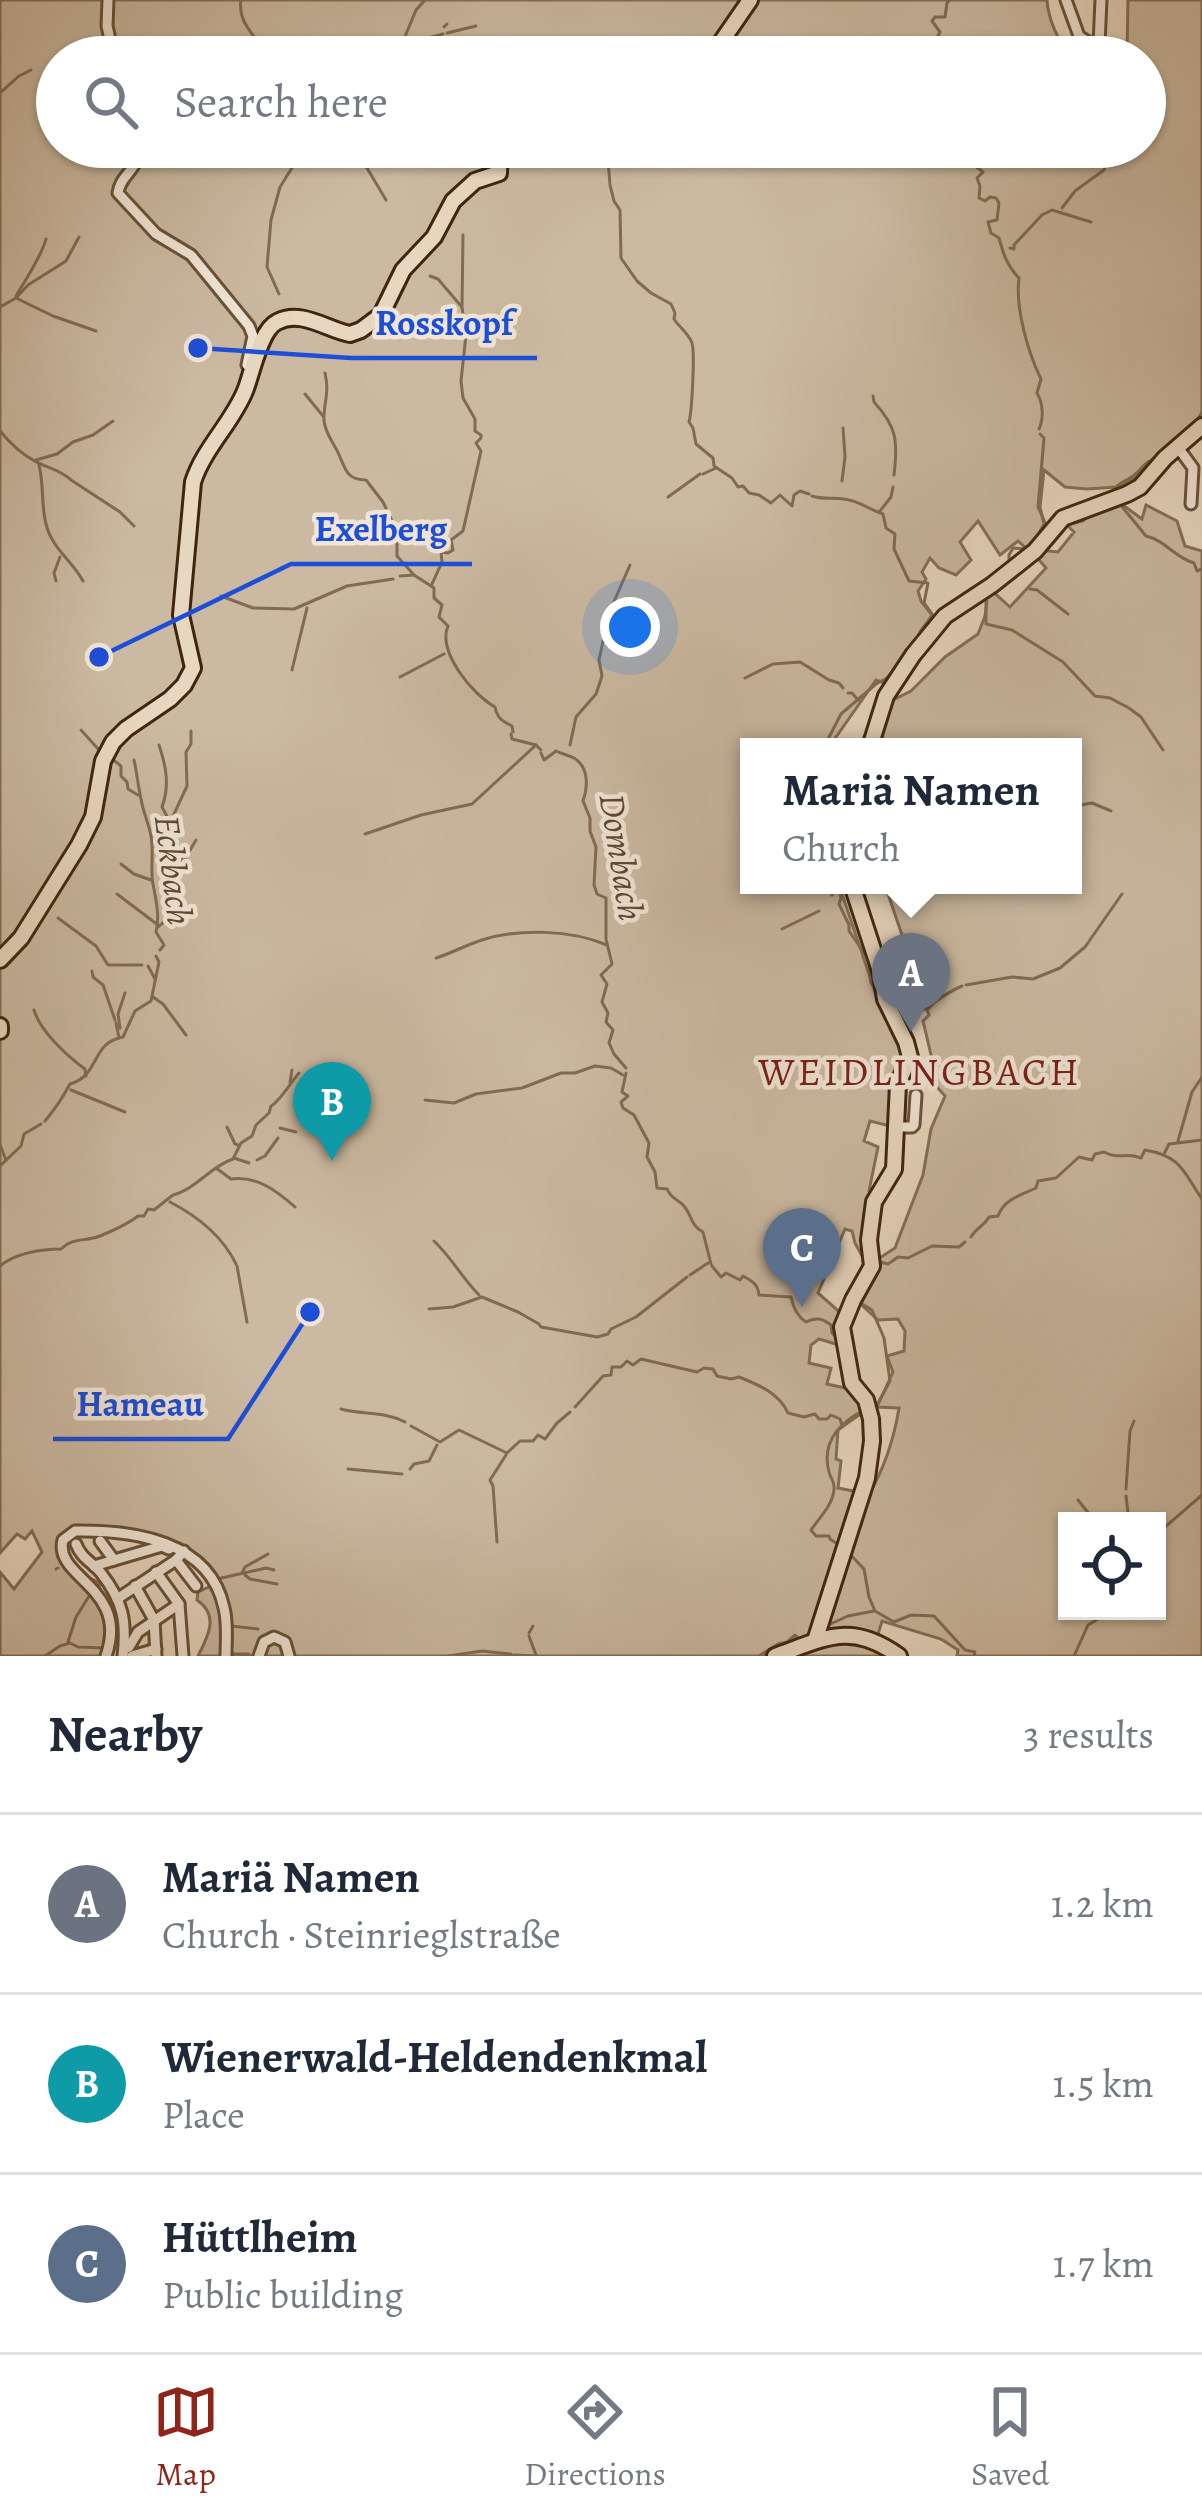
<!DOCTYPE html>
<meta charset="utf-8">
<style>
body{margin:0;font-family:Alegreya,serif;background:#f2f2f3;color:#1f2937}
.controls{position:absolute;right:36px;bottom:36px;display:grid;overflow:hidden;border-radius:0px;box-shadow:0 3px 9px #0004}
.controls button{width:108px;height:108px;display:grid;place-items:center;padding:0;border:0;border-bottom:3px solid #e0e1e3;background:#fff;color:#1f2937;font:60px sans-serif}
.you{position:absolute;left:630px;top:627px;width:42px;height:42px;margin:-30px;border:9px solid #fff;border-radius:50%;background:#1a73e8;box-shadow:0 0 0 18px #1a73e833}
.badge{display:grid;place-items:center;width:78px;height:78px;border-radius:50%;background:#8f2418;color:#fff;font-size:39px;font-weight:700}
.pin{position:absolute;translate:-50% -99px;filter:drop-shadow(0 3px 6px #0008)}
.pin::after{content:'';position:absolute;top:63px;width:42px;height:36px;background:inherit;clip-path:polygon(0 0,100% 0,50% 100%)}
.popup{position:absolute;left:740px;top:738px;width:342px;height:156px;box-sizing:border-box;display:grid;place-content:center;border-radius:0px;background:#fff;filter:drop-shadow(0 3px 9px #0005);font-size:39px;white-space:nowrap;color:#747a83}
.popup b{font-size:45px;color:#1f2937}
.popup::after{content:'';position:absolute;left:50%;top:100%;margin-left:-24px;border:24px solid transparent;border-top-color:#fff}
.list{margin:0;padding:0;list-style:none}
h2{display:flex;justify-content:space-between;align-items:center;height:156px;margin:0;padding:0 48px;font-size:51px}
h2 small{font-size:39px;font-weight:400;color:#747a83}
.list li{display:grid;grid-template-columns:78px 1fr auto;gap:36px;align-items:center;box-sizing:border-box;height:180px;padding:0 48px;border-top:3px solid #e0e1e3}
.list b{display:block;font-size:45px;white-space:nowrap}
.list p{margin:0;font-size:39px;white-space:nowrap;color:#747a83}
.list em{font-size:39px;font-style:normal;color:#747a83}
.icon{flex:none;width:66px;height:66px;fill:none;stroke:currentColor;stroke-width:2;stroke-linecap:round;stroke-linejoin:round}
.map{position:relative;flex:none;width:1202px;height:1656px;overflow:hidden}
.search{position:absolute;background:#fff;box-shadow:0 3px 9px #0004;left:36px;right:36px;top:36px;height:132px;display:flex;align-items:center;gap:30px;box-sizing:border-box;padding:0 42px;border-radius:66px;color:#747a83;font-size:45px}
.sheet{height:696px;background:#fff}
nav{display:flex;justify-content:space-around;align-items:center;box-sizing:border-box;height:168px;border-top:3px solid #e0e1e3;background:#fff;font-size:33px;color:#747a83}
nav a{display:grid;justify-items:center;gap:6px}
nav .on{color:#8f2418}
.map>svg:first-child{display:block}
.green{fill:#cbb9a1;stroke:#856f56;stroke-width:3;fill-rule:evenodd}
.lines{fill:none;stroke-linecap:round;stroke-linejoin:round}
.stream{stroke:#826b52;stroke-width:3}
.minor-casing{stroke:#695238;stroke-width:15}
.major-casing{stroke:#3f250b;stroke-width:20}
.minor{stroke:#f0e5d6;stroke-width:9}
.major{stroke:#e8d7c0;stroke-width:14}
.labels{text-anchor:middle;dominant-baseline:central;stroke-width:9;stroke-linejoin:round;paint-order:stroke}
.water-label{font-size:36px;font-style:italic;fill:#61482f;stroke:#f0e5d6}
.quarter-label{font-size:39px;letter-spacing:3px;fill:#7a1f14;stroke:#f0e5d6}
.leader{fill:none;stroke:#1d4ed8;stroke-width:4.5}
.callout-dot{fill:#1d4ed8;stroke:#f0e5d6;stroke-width:4.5}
.callout-label{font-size:36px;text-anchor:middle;font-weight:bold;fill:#1d4ed8;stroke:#f0e5d6;stroke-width:9;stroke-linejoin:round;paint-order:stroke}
</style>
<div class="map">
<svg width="1202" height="1656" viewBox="0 0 1202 1656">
<rect width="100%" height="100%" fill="#e8d7c0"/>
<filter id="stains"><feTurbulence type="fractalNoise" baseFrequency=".00167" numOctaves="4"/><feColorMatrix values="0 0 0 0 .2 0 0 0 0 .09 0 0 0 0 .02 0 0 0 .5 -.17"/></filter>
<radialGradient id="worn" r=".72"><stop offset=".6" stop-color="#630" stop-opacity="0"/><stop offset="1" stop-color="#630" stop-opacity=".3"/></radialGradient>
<!-- green -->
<path class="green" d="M 0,0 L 1047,0 C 1048,20 1059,42 1071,57 L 57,57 L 57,147 L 1145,147 L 1145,57 L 1100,57 L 1127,53 L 1128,0 L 1202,0 L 1202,428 L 1147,465 L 1138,476 L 1116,487 L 1087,489 L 1065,487 L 1044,470 L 1040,507 L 1044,524 L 1029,551 L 1018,541 L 1000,555 L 978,521 L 960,542 L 971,560 L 956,575 L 939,568 L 930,558 L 922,572 L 926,579 L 918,591 L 921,601 L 932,615 L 920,632 L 924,637 L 890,685 L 876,680 L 829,747 L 749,747 L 749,885 L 829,885 L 832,896 L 833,888 L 830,885 L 839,885 L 875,992 L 884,1000 L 908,1052 L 894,1127 L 870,1121 L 864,1141 L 878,1147 L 869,1191 L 872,1196 L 868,1267 L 855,1243 L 852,1231 L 845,1229 L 818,1293 L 843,1315 L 836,1337 L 840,1339 L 839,1345 L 819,1339 L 811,1345 L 809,1363 L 831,1368 L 827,1384 L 850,1389 L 866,1410 L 838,1430 L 836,1459 L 841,1461 L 838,1488 L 869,1494 C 885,1467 894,1439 899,1408 L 877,1407 L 893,1372 L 887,1356 L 904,1351 L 905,1331 L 898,1319 L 878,1320 L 855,1299 L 875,1261 L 895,1248 L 923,1175 L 931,1129 L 945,1096 L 937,1087 L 927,1064 L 932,1059 L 923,1021 L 929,1015 L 927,1010 L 941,995 L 918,982 L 885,885 L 1073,885 L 1073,747 L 868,747 L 877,708 L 911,691 L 945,657 L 978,634 L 985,616 L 987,602 L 983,596 L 991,590 L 1010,607 L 1046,568 L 1034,554 L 1039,550 L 1058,552 L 1074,532 L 1063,521 L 1116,500 L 1142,519 L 1146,505 L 1177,521 L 1185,546 L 1202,551 L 1202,1656 L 957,1656 L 958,1650 L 941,1639 L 882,1621 L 876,1641 L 903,1656 L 198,1656 C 209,1635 219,1615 197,1600 L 198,1592 L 211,1586 L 195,1563 L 158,1543 L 83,1534 L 71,1537 L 67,1544 L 67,1557 L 85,1576 L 100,1583 L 99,1588 C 114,1609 121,1631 111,1656 L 0,1656 L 0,1572 L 14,1589 L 42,1552 L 32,1531 L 25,1539 L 17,1534 L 0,1553 ZM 1067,1521 L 1157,1521 L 1157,1611 L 1067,1611 Z"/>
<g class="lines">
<!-- stream -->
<g class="stream">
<path d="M 241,0 C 237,25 258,36 267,57"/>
<polyline points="444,27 447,24"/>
<polyline points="447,33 476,26"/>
<polyline points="404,39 416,10 425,0"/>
<polyline points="446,39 471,38"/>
<polyline points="416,41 443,34"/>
<polyline points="429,53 432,57"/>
<polyline points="367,57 401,38 411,39 426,50"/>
<polyline points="938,57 941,47 935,42 940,32 932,21 935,17 945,17 947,3 950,0"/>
<polyline points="0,93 19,76 31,70"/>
<polyline points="344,147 364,163 386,200"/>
<path d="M 607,147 L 610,185 L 614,201 L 620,210 L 621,258 L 637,281 L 651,293 L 671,304 L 675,313 L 674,319 C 679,327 689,334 692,343 C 695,353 692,411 689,422 L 693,428 L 696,444 L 713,458 L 714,466 L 732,478 L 738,487 L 743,486 L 749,493 L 759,495 L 771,503 L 780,495 L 792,506 L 794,495 L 800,491 L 809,494"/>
<polyline points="958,147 968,154"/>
<path d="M 970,147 L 967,160 L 983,172 L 977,178 L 980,186 L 979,198 L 985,201 L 990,197 L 996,198 L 999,203 L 997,220 L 988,222 L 991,233 L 999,238 C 1003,253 1007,266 1019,278 C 1015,307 1028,353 1041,379 L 1037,393 C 1043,403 1044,418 1039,429"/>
<polyline points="1062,208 1075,191 1104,170 1113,147"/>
<path d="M 463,235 L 462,307 L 466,335 L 461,381 L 463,398 L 475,419 L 475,431 L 481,435 L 481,438 L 476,443 L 481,451 L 463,531 L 451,540 L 453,550 L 448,553 L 441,552 L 442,562 L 431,586 L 434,588 L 434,598 L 442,605 L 439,617 L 448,626 C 437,652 473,695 495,707 C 497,718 502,721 512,726 L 513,732"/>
<polyline points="1010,248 1014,249 1014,245 1042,215 1052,210 1091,222"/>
<polyline points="430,276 438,279 461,306"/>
<polyline points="279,294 267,267 271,220 280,187 305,147"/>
<path d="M 16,296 C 25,281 42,255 46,239"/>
<polyline points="18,299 53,316 96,331"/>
<polyline points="0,307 16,298 28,285 66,261 79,237"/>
<path d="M 325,373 C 330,394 323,404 324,421 C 326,436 335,444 340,457 C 346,471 348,480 366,480 L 383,502 L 394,525"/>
<polyline points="305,394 323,416"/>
<path d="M 873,396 L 874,402 C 897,427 898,441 894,475"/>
<polyline points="1194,426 1202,412"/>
<path d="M 0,431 C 9,442 20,453 33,460 C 46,468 60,469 71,480 L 120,512 L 134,526"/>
<polyline points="1040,434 1044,438 1038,507 1047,527"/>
<polyline points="36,460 57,454 73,442 93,435 113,421"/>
<path d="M 39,465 C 44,484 41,505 46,524 C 52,549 72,560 83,581"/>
<polyline points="703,474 716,468"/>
<polyline points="842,481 845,457 843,428"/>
<path d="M 1110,494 C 1117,484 1120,484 1130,478 C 1142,471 1143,461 1158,458"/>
<path d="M 812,496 C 824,500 831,497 844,499 C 860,501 868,509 883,514 L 886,528 L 895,534 L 894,549 L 909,581 L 928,583 L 924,603 L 932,614"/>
<polyline points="668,497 700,474"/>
<path d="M 1119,503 L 1146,536 C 1165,540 1175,558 1194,563 L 1197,571 L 1202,569"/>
<polyline points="880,511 891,497 893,487"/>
<polyline points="1070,524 1083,521 1088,515"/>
<polyline points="397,532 397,556 414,575 431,586"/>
<polyline points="1009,565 1009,555 1013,548 1027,549"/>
<polyline points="400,576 414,575"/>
<polyline points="56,581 54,573 60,557"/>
<polyline points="1030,589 1037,590 1068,614"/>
<polyline points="221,596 253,608 294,609 347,586 393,579"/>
<polyline points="986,597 986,624 1012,630 1063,662 1095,696 1110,698 1129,708 1141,717 1163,750"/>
<polyline points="919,637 923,628 939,612"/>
<polyline points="292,670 307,608"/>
<polyline points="400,677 444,654"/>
<polyline points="745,678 773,664 800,662 829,680 839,683 843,688"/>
<polyline points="848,693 852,693 858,700"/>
<polyline points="81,730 100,751"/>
<polyline points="511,734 512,739 536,745 541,750"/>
<path d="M 159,745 C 166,766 170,785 162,807 L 170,822"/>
<polyline points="570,745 576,717 596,694 602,676 599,660 609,613 630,565"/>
<polyline points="824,747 841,714 876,684 887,678 903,659"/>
<path d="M 541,753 L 544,760 L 556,751 C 562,754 568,755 574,758 C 589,767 588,787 583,801 L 590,818 L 590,831 L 596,847 L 594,885 L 597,894 L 606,898 L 606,939 L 612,964 L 601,975 L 607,984 L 602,1002 L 608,1013 L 606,1022 L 613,1030 L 609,1043 L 614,1054 L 626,1068"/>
<polyline points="111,758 121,766 121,776 127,782 128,789 138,795"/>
<path d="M 134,760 C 137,773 138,786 141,799 C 143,812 149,824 151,836 C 154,852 150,869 153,884 C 156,900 160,916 156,932 L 164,945 L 160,950"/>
<polyline points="1073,802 1081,805 1092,803 1111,811"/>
<polyline points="365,834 421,815 472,804 536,745"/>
<polyline points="121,864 134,874 151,880"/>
<polyline points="182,864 196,840"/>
<polyline points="838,885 841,898 839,904 849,925 849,931 869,960 871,983 880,996"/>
<polyline points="117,894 158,925"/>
<polyline points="58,918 96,946 108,965 142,965"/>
<path d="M 158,927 C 173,918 166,899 181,889 L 178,881 L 182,865 L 181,850 L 172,831 L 174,814 L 187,786 L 186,752 L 191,744 L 191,731"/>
<polyline points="782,929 819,911"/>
<path d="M 436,958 C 452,953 466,945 482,940 C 520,928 571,930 607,945"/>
<polyline points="148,966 155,979"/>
<polyline points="92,971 93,977 103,985 115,1020"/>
<polyline points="966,985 1012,977 1033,979 1060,968 1085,947 1122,894"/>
<polyline points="153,997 163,1004 186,1035"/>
<path d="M 34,1010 C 40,1031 67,1056 85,1069 L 86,1076"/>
<path d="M 902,1021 C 925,1012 940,995 962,986"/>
<polyline points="116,1023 119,1038"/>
<polyline points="120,1028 118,1014 125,993"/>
<path d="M 626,1073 L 622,1092 L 628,1096 L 621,1102 L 623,1108 L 634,1115 L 649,1143 L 647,1157 L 655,1172 L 657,1188 L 667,1189 C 672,1200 677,1198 684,1206 C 692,1215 690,1225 703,1232 L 711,1264"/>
<polyline points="290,1082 292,1070"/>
<polyline points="71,1090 125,1112"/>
<polyline points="425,1100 454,1103 476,1094 522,1088 561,1073 575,1073 595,1066 611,1068 623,1075"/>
<path d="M 45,1121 C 55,1109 63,1097 70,1084 C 101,1075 90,1043 123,1037 L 135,1011 L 151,1001 L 159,962 L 156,956"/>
<polyline points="227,1127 235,1144 238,1145"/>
<polyline points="280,1128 296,1132"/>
<polyline points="1178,1141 1192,1092 1202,1077"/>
<polyline points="0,1145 6,1160"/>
<polyline points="1164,1154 1169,1144 1202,1140"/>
<polyline points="234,1158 249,1163"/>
<polyline points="257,1160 265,1156 278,1138"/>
<polyline points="0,1166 21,1146 24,1134 41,1124"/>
<path d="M 216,1168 L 231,1179 C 256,1175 277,1191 295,1207"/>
<path d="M 170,1202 C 197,1216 222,1235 236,1264"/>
<path d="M 971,1237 C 976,1228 984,1226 989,1217 L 998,1216 C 1005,1198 1020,1196 1036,1188 L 1038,1181 L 1056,1178 L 1079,1157 L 1092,1160 L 1095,1154 L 1104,1152 C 1119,1160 1126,1152 1141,1158 L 1145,1150 C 1182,1156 1184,1173 1202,1199"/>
<path d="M 434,1241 C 452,1258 462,1278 479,1295"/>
<polyline points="877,1265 880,1262 888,1264 898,1257 908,1258 932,1246 959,1247 965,1242"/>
<path d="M 0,1266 C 15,1253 42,1249 61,1249 C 73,1237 85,1242 100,1236 C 112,1231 128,1224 138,1216 L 144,1216 L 148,1209 L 154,1210 L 173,1195 C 196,1189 211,1166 233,1159 L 241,1143 L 252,1136 L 256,1125 L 269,1113 L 271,1106 C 280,1101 291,1082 299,1073"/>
<polyline points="237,1266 247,1322"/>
<path d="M 712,1266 L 721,1277 L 726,1273 L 740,1280 L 743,1276 C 752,1281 758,1284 759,1295 L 791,1297 C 793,1307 798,1317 806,1322 C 816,1317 822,1318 831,1325 L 832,1333 L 841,1342"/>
<polyline points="690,1275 708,1263"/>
<polyline points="859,1302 872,1310 884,1338 890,1381 878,1403 872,1407"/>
<polyline points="429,1309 453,1307 482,1297 518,1312 539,1324 541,1327 597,1337 608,1334 611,1329 636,1317 687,1277"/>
<path d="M 575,1407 L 603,1376 L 611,1375 L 612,1367 L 621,1367 L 627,1361 L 633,1365 L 641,1359 L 697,1372 L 704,1368 L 713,1369 L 717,1376 L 731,1379 L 739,1377 C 759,1385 779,1393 788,1413 L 804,1417 L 815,1414 L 819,1419 L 827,1419 L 831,1415 L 840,1419 L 842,1425"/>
<path d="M 341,1409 C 363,1415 384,1411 405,1422"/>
<polyline points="411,1426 440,1442 459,1430 507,1453 520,1441 533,1441 538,1435 545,1439 557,1423 570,1412"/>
<polyline points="348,1469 402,1474"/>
<polyline points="410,1469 414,1464 429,1461 437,1445"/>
<polyline points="1126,1489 1130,1431 1134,1421"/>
<polyline points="1126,1496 1129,1521"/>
<polyline points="1078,1500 1090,1515"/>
<polyline points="1093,1519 1095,1521"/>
<polyline points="1157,1534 1202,1495"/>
<polyline points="108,1537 134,1540"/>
<polyline points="497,1542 493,1486 490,1480 506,1455"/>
<path d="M 839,1545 L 830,1539 L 829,1536 L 816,1536 L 811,1530 C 820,1517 832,1506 834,1490 C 835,1481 831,1480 829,1472 C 821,1442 839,1423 864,1410"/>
<polyline points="847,1551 864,1569 869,1597 875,1611 894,1622 911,1615 934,1616 965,1650 975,1652 974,1656"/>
<polyline points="56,1569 58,1568"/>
<polyline points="242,1573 245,1567 268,1554"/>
<polyline points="245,1575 250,1579 277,1584"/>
<polyline points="217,1579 266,1568 274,1570"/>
<polyline points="231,1626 258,1629"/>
<polyline points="826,1626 848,1616 874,1611"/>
<polyline points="529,1633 533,1626"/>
<polyline points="529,1636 536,1655"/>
<polyline points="68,1642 76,1617 91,1593"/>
<polyline points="228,1654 249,1654"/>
<polyline points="514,1655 537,1656"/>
<polyline points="45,1656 60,1646 70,1643 78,1647 104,1648"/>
<polyline points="448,1656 482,1651 511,1654"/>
<polyline points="759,1656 778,1644 787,1642 795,1635 799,1639 809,1636 811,1629"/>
<polyline points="1074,1656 1088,1625 1098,1619 1101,1611"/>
</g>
<!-- minor casing -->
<g class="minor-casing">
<g id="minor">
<polyline points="108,0 107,26 114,57"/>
<polyline points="1066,0 1079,36 1096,47 1099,45 1101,0"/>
<path d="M 140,147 C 138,171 120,175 118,193 L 156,234 L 191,255 L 249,326 L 253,336 L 247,365"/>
<polyline points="1177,446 1193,468 1191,504"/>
<polyline points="896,1127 912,1127 914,1125 916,1095"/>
<polyline points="100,1541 114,1560"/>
<path d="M 76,1544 C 81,1558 92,1562 101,1573 C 123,1601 127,1621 123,1656"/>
<polyline points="176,1560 196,1586"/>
<polyline points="94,1566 162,1546 169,1549"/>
<polyline points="156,1572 179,1604 183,1656"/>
<polyline points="135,1586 154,1620 156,1656"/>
<polyline points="117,1599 176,1560 184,1551"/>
<polyline points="124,1649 129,1647 138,1632 179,1604"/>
<path d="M 106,1656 C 130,1587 53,1578 63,1540 L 75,1531 C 132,1530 210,1540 224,1608 C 228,1623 226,1640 226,1656"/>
<polyline points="132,1656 156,1649"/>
<polyline points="259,1656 264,1642 274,1637 285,1642 289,1656"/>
</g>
</g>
<!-- major casing -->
<g class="major-casing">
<g id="major">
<polyline points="696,57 717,48 750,0"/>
<polyline points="530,147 540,147"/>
<polyline points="870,747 886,696 913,655 945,616 992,585 1035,551 1063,518 1127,494 1140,487 1165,458 1202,426"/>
<path d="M 0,960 L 21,938 L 79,845 L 93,817 L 103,761 L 113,742 L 126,729 L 170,699 L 184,685 L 193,668 L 181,615 L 193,482 C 204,448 232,423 245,391 C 252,374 260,330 277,322 C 302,309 327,330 350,334 L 361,330 L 381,315 L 403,270 L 434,237 L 453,201 L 475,181 L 499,173 L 500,147"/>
<polyline points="0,1026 0,1031"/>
<polyline points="815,1641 867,1478 872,1441 871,1419 866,1400 852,1383 842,1327 853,1300 872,1266 869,1240 874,1202 894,1169 898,1084 910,1057 906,1042 885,999 881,974 852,885"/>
<path d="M 775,1656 C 825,1638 851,1621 899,1656"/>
</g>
</g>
<!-- minor -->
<use href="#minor" class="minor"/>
<!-- major -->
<use href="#major" class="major"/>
</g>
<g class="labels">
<!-- water labels -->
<g class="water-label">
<text transform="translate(622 857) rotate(81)">Dombach</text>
<text transform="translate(174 870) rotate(83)">Eckbach</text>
</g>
<!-- quarter labels -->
<g class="quarter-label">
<text x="920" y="1071">WEIDLINGBACH</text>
</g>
</g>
<!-- callouts -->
<path class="leader" d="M198 348L351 358H537M99 657L291 564H472M310 1312L228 1439H53"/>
<g class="callout-dot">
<circle cx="198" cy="348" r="12"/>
<circle cx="99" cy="657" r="12"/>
<circle cx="310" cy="1312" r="12"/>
</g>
<g class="callout-label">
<text x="444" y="335">Rosskopf</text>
<text x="381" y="541">Exelberg</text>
<text x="140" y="1416">Hameau</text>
</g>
<rect width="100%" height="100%" filter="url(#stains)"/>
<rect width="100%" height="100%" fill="url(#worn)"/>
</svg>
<div class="controls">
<button><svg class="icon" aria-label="locate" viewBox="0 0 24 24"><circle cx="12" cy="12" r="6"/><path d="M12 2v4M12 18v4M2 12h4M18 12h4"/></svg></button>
</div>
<div class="you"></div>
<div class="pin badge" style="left:911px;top:1032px;background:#6b7280">A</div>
<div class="popup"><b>Mariä Namen</b>Church</div>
<div class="pin badge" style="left:332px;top:1161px;background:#0f9aa8">B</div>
<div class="pin badge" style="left:802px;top:1307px;background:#5c6f8a">C</div>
<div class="search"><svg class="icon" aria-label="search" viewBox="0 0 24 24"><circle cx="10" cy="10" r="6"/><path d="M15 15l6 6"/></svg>Search here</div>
</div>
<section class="sheet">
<h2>Nearby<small>3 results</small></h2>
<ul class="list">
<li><span class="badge" style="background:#6b7280">A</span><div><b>Mariä Namen</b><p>Church · Steinrieglstraße</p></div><em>1.2 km</em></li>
<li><span class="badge" style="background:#0f9aa8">B</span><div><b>Wienerwald-Heldendenkmal</b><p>Place</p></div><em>1.5 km</em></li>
<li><span class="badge" style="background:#5c6f8a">C</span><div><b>Hüttlheim</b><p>Public building</p></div><em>1.7 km</em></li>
</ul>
</section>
<nav>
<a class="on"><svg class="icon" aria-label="map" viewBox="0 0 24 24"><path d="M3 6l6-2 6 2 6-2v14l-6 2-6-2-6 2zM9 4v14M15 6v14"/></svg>Map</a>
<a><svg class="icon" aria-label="directions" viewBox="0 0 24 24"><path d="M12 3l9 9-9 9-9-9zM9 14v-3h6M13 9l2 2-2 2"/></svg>Directions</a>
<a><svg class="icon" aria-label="saved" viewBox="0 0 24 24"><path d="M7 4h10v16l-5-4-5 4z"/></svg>Saved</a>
</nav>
